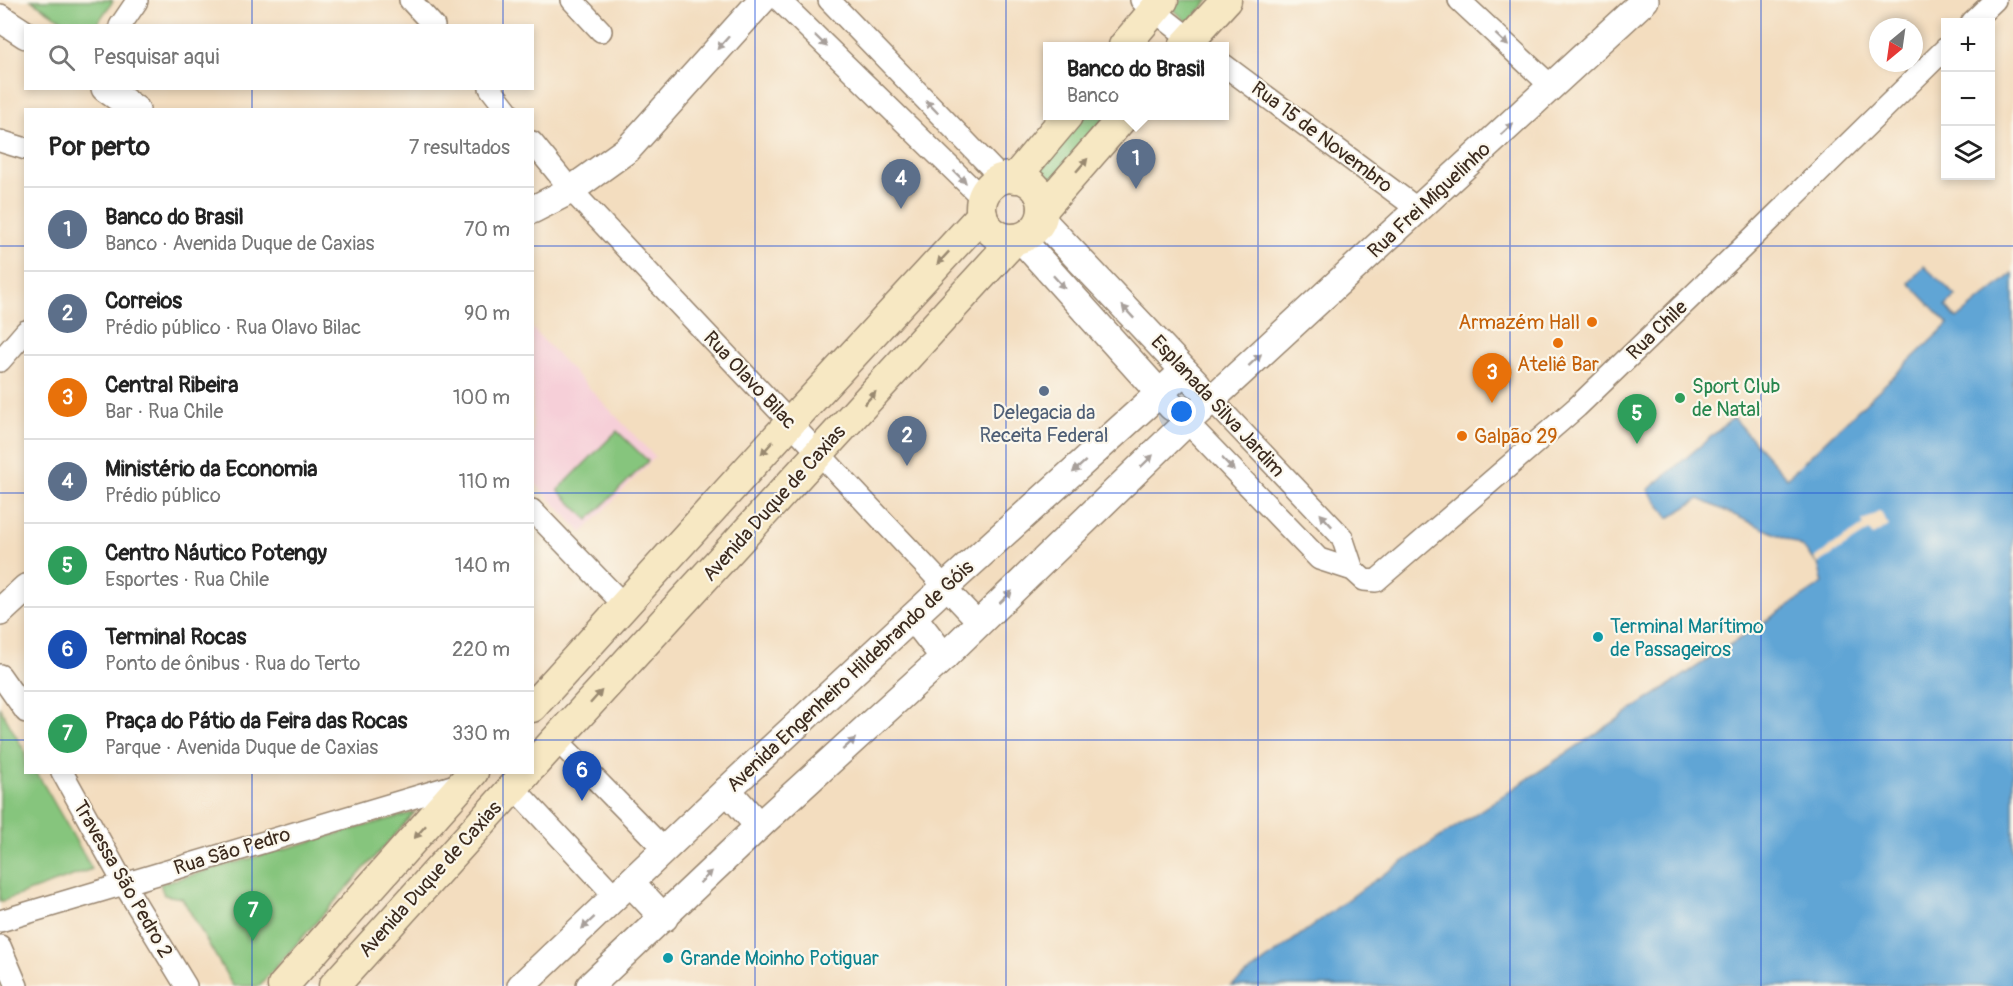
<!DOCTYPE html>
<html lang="pt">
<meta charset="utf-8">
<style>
body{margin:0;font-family:Pangolin,sans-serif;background:#f6f6f6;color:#222}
.controls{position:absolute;right:18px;top:18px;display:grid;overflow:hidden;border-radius:0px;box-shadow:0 3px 9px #0003}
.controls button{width:54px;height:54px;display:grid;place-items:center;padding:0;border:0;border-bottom:2px solid #e0e0e0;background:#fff;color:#222;font:30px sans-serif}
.compass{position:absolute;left:1869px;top:18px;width:54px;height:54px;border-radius:50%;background:#fff;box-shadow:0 3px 9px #0003;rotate:209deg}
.you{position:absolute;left:1182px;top:412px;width:21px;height:21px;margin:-15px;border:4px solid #fff;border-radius:50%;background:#1a73e8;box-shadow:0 0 0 9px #1a73e833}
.badge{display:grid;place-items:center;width:39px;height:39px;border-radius:50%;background:#2563eb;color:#fff;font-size:20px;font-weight:700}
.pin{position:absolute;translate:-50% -50px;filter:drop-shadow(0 2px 3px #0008)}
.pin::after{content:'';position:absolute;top:32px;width:21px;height:18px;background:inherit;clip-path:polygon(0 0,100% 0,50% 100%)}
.popup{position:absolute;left:1043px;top:42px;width:186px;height:78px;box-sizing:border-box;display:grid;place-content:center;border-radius:0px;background:#fff;filter:drop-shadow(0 2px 4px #0005);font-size:20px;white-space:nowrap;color:#767676}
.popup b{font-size:22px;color:#222}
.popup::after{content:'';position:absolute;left:50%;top:100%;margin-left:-12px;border:12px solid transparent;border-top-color:#fff}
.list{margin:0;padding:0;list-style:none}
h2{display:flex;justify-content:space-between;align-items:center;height:78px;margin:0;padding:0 24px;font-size:26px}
h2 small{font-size:20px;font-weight:400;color:#767676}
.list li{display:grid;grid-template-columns:39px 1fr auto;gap:18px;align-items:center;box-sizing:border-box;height:84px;padding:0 24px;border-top:2px solid #e0e0e0}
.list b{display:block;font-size:22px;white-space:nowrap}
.list p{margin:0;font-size:20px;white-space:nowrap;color:#767676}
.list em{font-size:20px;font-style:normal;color:#767676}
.icon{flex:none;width:33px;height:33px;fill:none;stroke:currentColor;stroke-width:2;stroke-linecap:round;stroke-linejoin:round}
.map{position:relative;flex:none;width:2013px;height:986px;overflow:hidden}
.search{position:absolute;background:#fff;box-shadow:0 3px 9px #0003;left:24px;top:24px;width:510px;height:66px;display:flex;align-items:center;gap:15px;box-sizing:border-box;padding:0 21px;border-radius:0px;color:#767676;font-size:22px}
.panel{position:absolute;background:#fff;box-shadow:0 3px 9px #0003;left:24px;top:108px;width:510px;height:666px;border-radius:0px}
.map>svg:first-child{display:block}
.built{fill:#f6cfd8}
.green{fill:#86c57d;stroke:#60784e;stroke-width:1.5}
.water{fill:#60a5d5;stroke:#4e687a;stroke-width:1.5}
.pier{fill:#f3ddbf}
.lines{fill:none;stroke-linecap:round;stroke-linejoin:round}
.minor-casing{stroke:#97846e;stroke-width:24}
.tertiary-casing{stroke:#97846e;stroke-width:30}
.secondary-casing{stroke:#97846e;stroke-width:33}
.minor{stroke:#fff;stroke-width:21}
.tertiary{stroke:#fff;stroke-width:27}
.secondary{stroke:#f7e8c3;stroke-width:30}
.oneway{fill:#a79f9a}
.oneway2{fill:#998970}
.grid{fill:none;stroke:#1d4ed8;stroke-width:1.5;stroke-opacity:0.55}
.food-dot{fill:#e8710a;stroke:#fbf7ec;stroke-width:2}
.service-dot{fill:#5c6f8a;stroke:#fbf7ec;stroke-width:2}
.leisure-dot{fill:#2e9e5b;stroke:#fbf7ec;stroke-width:2}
.culture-dot{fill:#0f9aa8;stroke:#fbf7ec;stroke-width:2}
.labels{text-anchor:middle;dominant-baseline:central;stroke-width:4.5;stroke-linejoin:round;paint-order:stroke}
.street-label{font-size:20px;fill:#3b2a1e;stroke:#fbf7ec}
.food-label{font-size:20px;fill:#c56008;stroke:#fbf7ec;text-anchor:end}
.leisure-label{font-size:20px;fill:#27864d;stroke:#fbf7ec;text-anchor:start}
.service-label{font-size:20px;fill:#4e5e75;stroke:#fbf7ec}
.culture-label{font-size:20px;fill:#0d838f;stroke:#fbf7ec;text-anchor:start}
</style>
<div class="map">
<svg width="2013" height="986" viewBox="0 0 2013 986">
<rect width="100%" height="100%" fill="#fbf7ec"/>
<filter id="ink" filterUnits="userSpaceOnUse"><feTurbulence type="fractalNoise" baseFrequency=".0167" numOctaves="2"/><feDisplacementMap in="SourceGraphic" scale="12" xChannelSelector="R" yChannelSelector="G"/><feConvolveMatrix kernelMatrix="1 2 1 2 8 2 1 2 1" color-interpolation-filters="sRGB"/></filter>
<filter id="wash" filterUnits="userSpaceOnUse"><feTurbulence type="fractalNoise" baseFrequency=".008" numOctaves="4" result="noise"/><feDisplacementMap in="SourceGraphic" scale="24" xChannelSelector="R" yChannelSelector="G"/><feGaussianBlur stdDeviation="1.35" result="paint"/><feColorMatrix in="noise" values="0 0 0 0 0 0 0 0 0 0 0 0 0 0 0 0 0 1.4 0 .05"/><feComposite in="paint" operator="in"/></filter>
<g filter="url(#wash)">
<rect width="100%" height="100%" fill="#f3ddbf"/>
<!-- built -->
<polygon class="built" points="532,328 655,457 582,533 533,481"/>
<!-- green -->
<g class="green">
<polygon points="31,0 111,0 113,1 96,25 69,25"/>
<polygon points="1181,0 1209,0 1188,23 1173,9"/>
<polygon points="1075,116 1112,116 1049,186 1029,169"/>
<polygon points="617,431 648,461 588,520 558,490"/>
<polygon points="0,708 25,752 26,772 37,773 92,869 0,902"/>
<polygon points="415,812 259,986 233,986 182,898 164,895 160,884"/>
</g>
<!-- water -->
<polygon class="water" points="1924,266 1956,296 1946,306 1957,319 2013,273 2013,986 1231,986 1365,887 1823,583 1818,564 1800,545 1699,499 1669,518 1648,490 1733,418 1787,478 1948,324 1909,283"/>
<!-- pier -->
<polygon class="pier" points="1880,511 1889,526 1873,536 1869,531 1818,564 1814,558 1863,525 1862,522"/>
</g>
<g filter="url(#ink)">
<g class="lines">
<!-- minor casing -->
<g class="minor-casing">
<g id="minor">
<polyline points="410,0 434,26"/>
<polyline points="572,0 601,31"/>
<polyline points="779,0 983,199"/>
<polyline points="829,0 1002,179"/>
<polyline points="1141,0 1199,46"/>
<polyline points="1459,0 1552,87"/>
<polyline points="1972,22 1995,0"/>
<polyline points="120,26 137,1 136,0"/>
<polyline points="1224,65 1419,210"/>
<polyline points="490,88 507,110"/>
<polyline points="0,141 26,149"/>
<polyline points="532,142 571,190 979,623"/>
<polyline points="0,361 26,331"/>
<polyline points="1212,400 1342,537 1353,570"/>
<polyline points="1187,422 1319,559 1353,570 1364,580 1376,581 1577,407 1742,248 1946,48"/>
<polyline points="532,510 624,605"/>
<polyline points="0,675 26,712"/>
<polyline points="557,740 665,850"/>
<polyline points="62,772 124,884 186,986"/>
<polyline points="513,787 616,897"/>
<polyline points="0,921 462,783"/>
<polyline points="0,946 17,986"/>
</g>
</g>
<!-- tertiary casing -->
<g class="tertiary-casing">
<g id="tertiary">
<polyline points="0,18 26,35"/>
<polyline points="105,88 136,110"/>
<polyline points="532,210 571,190 628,149 762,0"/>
<polyline points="1041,219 1197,384"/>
<polyline points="1020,238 1172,407"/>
<polyline points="0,612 26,588"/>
<polyline points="913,617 944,657"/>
<polyline points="727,790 759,826"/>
<polyline points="631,883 664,918"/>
<polyline points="521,986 727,790 946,586 1184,371"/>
<polyline points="590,986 759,826 944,657 1187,422 1645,0"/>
</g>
</g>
<!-- secondary casing -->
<g class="secondary-casing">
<g id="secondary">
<polyline points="1124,46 1163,0"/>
<polyline points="1184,46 1226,0"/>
<circle cx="1012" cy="208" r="31"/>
<polyline points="1015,178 1067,116"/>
<polyline points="1043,209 1124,116"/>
<polyline points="532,707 790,423 982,215"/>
<polyline points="532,766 1015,239"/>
<polyline points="283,986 473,772"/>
<polyline points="334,986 527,772"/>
</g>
</g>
<!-- minor -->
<use href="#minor" class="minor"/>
<!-- tertiary -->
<use href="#tertiary" class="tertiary"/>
<!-- secondary -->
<use href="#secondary" class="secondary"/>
</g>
<!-- one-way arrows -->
<defs><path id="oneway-solid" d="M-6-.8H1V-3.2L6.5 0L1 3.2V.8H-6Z" transform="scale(1.5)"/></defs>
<g class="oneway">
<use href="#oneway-solid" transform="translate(1502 40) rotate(43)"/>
<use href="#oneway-solid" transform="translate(821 41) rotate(44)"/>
<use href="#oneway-solid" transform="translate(723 43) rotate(132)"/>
<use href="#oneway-solid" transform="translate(932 107) rotate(-134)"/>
<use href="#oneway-solid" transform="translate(1507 129) rotate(-43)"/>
<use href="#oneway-solid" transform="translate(960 177) rotate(44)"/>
<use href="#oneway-solid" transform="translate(1059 282) rotate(48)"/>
<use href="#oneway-solid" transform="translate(1128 312) rotate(-133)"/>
<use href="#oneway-solid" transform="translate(1255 360) rotate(-43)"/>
<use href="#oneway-solid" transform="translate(1147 461) rotate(-44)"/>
<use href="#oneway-solid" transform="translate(1228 464) rotate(46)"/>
<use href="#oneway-solid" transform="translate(1079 467) rotate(138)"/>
<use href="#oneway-solid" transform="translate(1326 520) rotate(-133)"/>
<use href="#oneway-solid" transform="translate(1006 597) rotate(-44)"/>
<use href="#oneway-solid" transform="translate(849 744) rotate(-42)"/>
<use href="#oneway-solid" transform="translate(706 877) rotate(-44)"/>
<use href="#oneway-solid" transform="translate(588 923) rotate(137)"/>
</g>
<g class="oneway2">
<use href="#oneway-solid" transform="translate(1082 165) rotate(-49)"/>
<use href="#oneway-solid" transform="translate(943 258) rotate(133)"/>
<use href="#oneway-solid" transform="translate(870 398) rotate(-47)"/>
<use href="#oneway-solid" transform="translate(767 448) rotate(132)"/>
<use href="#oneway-solid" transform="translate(596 697) rotate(-48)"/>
<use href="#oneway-solid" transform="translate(420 832) rotate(132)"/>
</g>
</g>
<!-- grid -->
<path class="grid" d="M 252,0 L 252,26M 503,0 L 503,26M 755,0 L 755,986M 1006,0 L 1006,986M 1258,0 L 1258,986M 1510,0 L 1510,986M 1761,0 L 1761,986M 252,88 L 252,110M 503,88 L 503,110M 0,246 L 26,246M 532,246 L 2013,246M 0,493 L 26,493M 532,493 L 2013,493M 0,740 L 26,740M 532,740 L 2013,740M 252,772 L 252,986M 503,772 L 503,986"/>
<!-- markers -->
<g class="food-dot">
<circle cx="1592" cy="322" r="6"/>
<circle cx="1558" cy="343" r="6"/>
<circle cx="1462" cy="436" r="6"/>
</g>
<circle class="service-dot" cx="1044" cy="391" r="6"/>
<circle class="leisure-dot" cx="1680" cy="398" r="6"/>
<g class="culture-dot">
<circle cx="1598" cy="637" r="6"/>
<circle cx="668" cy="958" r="6"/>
</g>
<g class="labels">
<!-- street labels -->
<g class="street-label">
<text transform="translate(1322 137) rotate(37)">Rua 15 de Novembro</text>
<text transform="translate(1429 200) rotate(-43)">Rua Frei Miguelinho</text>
<text transform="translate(1657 330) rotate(-44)">Rua Chile</text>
<text transform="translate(750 380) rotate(47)">Rua Olavo Bilac</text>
<text transform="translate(1218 406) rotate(47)">Esplanada Silva Jardim</text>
<text transform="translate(774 503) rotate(-48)">Avenida Duque de Caxias</text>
<text transform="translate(850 676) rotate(-43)">Avenida Engenheiro Hildebrando de Góis</text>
<text transform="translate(232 851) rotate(-17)">Rua São Pedro</text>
<text transform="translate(123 879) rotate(60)">Travessa São Pedro 2</text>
<text transform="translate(430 879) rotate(-48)">Avenida Duque de Caxias</text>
</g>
<!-- food labels -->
<g class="food-label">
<text x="1580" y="322">Armazém Hall</text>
<text x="1558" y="364" text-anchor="middle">Ateliê Bar</text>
<text x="1474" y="436" text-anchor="start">Galpão 29</text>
</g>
<!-- leisure labels -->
<g class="leisure-label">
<text x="1692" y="386">Sport Club<tspan x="1692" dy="23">de Natal</tspan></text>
</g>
<!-- service labels -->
<g class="service-label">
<text x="1044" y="412">Delegacia da<tspan x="1044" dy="23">Receita Federal</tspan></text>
</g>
<!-- culture labels -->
<g class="culture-label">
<text x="1610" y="626">Terminal Marítimo<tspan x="1610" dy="23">de Passageiros</tspan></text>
<text x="680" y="958">Grande Moinho Potiguar</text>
</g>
</g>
</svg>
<div class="controls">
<button>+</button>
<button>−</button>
<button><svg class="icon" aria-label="layers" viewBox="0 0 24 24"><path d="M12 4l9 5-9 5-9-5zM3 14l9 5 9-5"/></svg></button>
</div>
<svg class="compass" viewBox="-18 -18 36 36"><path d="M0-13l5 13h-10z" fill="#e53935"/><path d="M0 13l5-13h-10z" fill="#767676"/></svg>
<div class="you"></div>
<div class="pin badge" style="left:1136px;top:189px;background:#5c6f8a">1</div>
<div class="popup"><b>Banco do Brasil</b>Banco</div>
<div class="pin badge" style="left:907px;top:466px;background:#5c6f8a">2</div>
<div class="pin badge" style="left:1492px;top:403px;background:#e8710a">3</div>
<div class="pin badge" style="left:901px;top:209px;background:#5c6f8a">4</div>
<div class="pin badge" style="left:1637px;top:444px;background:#2e9e5b">5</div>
<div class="pin badge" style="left:582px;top:801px;background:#1a4fb4">6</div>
<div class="pin badge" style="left:253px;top:941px;background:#2e9e5b">7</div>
<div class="search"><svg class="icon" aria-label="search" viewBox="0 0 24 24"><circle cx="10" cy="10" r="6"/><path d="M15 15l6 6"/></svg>Pesquisar aqui</div>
<section class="panel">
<h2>Por perto<small>7 resultados</small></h2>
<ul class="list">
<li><span class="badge" style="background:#5c6f8a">1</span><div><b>Banco do Brasil</b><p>Banco · Avenida Duque de Caxias</p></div><em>70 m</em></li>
<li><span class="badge" style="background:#5c6f8a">2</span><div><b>Correios</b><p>Prédio público · Rua Olavo Bilac</p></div><em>90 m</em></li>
<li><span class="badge" style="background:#e8710a">3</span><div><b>Central Ribeira</b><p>Bar · Rua Chile</p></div><em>100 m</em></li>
<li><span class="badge" style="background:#5c6f8a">4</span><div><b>Ministério da Economia</b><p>Prédio público</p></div><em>110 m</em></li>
<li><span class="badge" style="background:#2e9e5b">5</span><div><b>Centro Náutico Potengy</b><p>Esportes · Rua Chile</p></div><em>140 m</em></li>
<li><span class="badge" style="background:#1a4fb4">6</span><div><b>Terminal Rocas</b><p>Ponto de ônibus · Rua do Terto</p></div><em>220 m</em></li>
<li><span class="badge" style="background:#2e9e5b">7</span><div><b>Praça do Pátio da Feira das Rocas</b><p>Parque · Avenida Duque de Caxias</p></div><em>330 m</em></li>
</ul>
</section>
</div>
